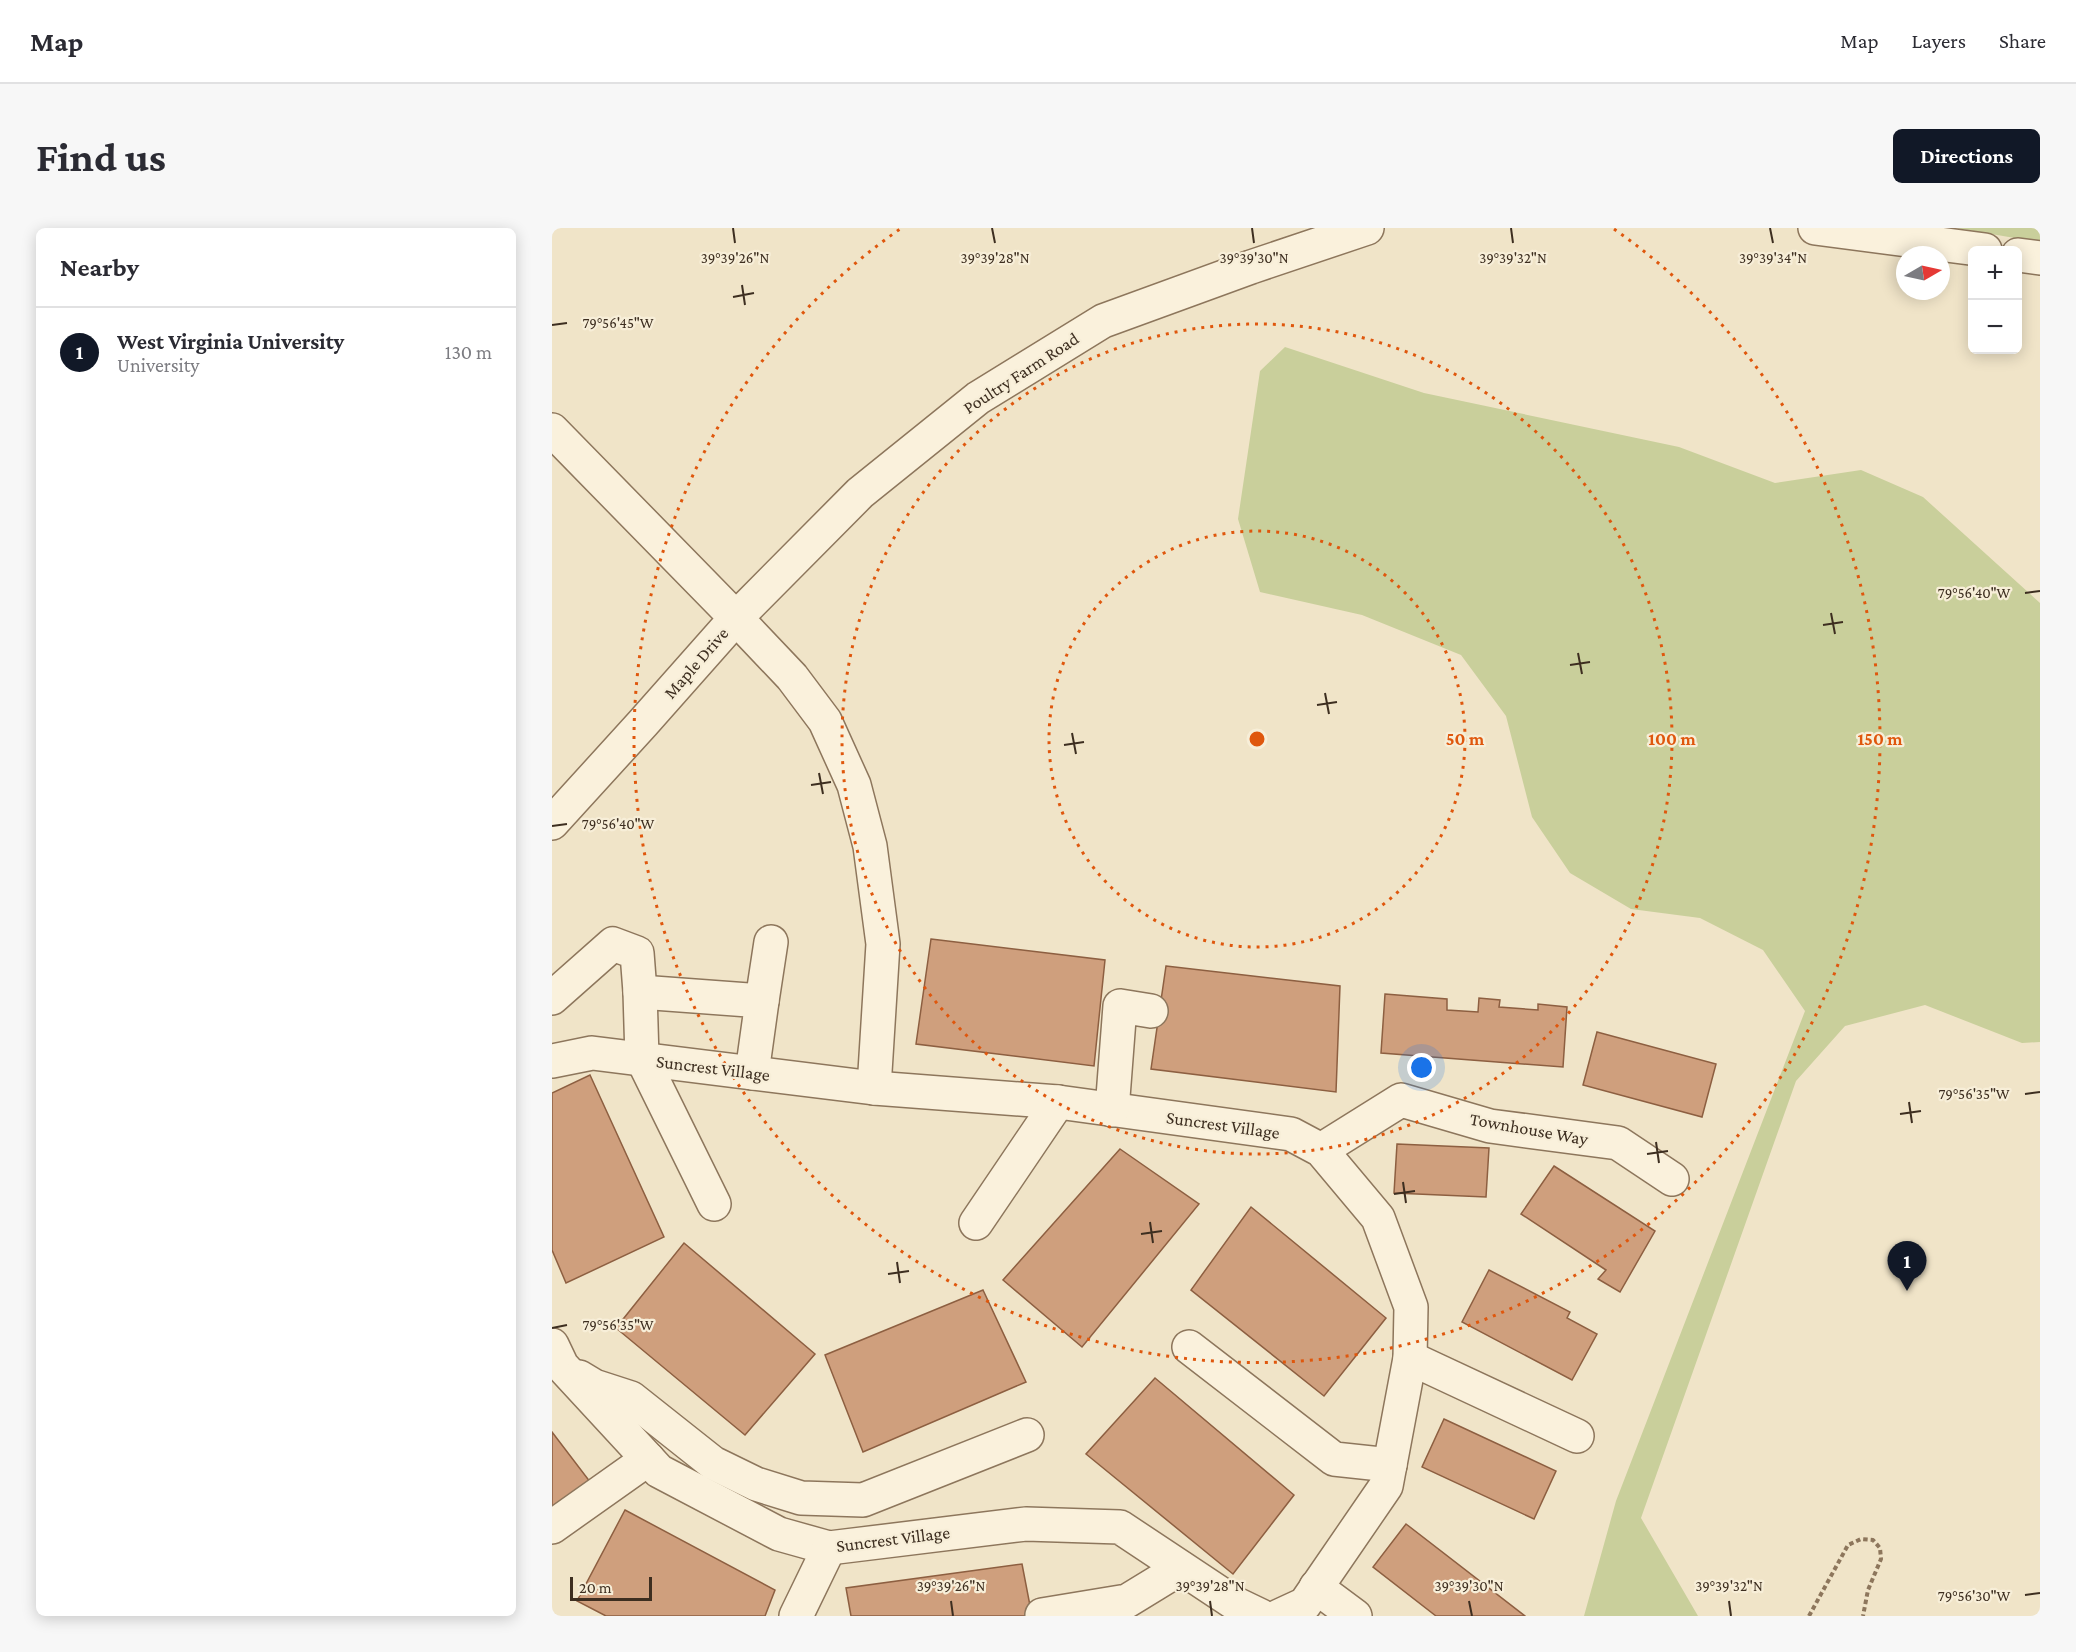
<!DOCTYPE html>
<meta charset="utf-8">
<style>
body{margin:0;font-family:"Crimson Pro",serif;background:#f7f7f7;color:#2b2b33}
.controls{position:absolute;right:18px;top:18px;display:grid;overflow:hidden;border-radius:9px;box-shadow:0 3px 15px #0003}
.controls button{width:54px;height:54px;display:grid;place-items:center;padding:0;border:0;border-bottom:2px solid #e1e1e2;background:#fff;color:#2b2b33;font:30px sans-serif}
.compass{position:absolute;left:1344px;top:18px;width:54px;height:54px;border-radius:50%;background:#fff;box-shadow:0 3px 15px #0003;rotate:81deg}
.scale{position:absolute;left:18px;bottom:15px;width:82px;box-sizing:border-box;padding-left:6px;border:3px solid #3d2e20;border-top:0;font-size:16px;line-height:21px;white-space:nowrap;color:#3d2e20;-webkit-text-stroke:4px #f7eed8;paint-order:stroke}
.you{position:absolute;left:870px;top:840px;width:21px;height:21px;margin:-15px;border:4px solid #fff;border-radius:50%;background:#1a73e8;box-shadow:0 0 0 9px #1a73e833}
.badge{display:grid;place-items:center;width:39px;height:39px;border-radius:50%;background:#111827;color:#fff;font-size:20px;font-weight:700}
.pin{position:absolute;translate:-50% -50px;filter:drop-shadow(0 2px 3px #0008)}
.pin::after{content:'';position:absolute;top:32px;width:21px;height:18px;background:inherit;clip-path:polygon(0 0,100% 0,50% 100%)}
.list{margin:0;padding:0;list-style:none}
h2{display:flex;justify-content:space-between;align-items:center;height:78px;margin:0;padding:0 24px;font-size:26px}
h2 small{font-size:20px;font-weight:400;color:#7c7c81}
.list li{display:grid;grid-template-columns:39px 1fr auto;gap:18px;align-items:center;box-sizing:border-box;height:90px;padding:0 24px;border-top:2px solid #e1e1e2}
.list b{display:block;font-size:22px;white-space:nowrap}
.list p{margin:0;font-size:20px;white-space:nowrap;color:#7c7c81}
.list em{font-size:20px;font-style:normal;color:#7c7c81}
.map{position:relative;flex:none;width:1488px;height:1388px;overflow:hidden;border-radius:9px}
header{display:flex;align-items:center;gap:36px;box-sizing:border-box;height:84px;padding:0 30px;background:#fff;border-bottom:2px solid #e1e1e2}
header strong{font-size:28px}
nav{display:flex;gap:33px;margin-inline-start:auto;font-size:21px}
.intro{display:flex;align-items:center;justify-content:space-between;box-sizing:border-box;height:144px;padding:0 36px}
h1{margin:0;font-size:42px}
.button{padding:15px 27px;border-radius:9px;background:#111827;color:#fff;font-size:21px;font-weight:700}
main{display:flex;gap:36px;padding:0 36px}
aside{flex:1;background:#fff;border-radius:9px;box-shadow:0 3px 15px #0003}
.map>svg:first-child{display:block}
.green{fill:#c9cf9b}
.building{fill:#cf9f7d;stroke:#8d5f41;stroke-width:1.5}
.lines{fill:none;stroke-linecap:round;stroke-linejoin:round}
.minor-casing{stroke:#8d765c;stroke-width:36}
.path{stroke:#8d765c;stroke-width:4;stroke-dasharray:4.5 3;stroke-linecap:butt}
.minor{stroke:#faf1dc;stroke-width:33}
.ticks{fill:none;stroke:#3d2e20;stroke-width:2}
.ring{fill:none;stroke:#df570d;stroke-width:3;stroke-dasharray:3 6}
.labels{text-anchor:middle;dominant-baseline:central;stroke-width:4.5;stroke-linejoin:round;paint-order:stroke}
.street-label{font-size:18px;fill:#3d2e20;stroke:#f7eed8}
.ticks-label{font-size:15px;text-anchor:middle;fill:#3d2e20;stroke:#f7eed8;stroke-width:4.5;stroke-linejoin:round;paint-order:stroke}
.centre{fill:#df570d;stroke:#f7eed8;stroke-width:3}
.ring-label{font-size:18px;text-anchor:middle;font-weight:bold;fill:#df570d;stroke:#f7eed8;stroke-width:4.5;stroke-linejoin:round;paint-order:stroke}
</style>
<header>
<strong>Map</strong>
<nav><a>Map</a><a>Layers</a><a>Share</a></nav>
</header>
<div class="intro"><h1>Find us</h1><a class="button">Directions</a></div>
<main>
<aside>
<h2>Nearby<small></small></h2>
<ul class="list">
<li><span class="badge">1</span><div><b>West Virginia University</b><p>University</p></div><em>130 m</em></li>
</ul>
</aside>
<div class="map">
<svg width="1488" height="1388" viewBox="0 0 1488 1388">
<rect width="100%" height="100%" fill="#f0e4c8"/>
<!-- green -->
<g class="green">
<polygon points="1404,0 1488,0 1488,14 1486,14"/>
<polygon points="733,119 872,165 1127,219 1223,255 1309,242 1371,269 1488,375 1488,814 1470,815 1373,777 1293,798 1244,853 1089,1290 1146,1388 1032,1388 1064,1273 1253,783 1211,722 1148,690 1079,681 1018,645 980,589 954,488 909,427 810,387 708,364 686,291 708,143"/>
</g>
<!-- building -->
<g class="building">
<polygon points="379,711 553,732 542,838 364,816"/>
<polygon points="614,738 788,758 784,864 599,841"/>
<polygon points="833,766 895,771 895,782 926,784 927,770 948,772 947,779 986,782 986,776 1015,779 1011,839 829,825"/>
<polygon points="1045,804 1164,836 1150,889 1031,857"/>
<polygon points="38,847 112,1009 14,1055 0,1022 0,865"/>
<polygon points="845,916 937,920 934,969 842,965"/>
<polygon points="568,921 647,976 530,1119 451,1052"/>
<polygon points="1002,938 1103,1003 1068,1064 1046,1051 1054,1042 969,986"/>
<polygon points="699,979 834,1090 772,1168 639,1062"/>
<polygon points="132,1015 263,1126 193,1207 64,1100"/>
<polygon points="937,1042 1018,1084 1015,1090 1045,1106 1020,1152 910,1094"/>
<polygon points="431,1062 474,1154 311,1224 273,1127"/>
<polygon points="603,1150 742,1267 681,1346 534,1226"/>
<polygon points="892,1191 1004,1243 982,1291 870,1239"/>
<polygon points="0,1204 42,1259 0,1286"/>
<polygon points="73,1282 223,1362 213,1388 54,1388 25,1373"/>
<polygon points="854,1296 973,1388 884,1388 821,1339"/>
<polygon points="470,1336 480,1388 299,1388 294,1360"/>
</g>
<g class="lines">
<!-- minor casing -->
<g class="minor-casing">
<g id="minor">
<polyline points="1263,0 1433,22"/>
<polyline points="1466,27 1488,30"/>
<polyline points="0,202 184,390 91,495 0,595"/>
<polyline points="88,764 210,773 200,845"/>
<polyline points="0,770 61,716 85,725 88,764 90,830 162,976"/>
<polyline points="210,773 219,714"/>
<polyline points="0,833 40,825 322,860 506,874 739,906 769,922 826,990 859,1079 858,1130 834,1258 753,1376 727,1388"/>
<polyline points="322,860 331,716 318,618 302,557 273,493 240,449 184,390 308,265 426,170 551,93 699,39 815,0"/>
<polyline points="560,882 568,778 599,783"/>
<polyline points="769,922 849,872 938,898 1066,915 1120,951"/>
<polyline points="424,995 506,874"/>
<polyline points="0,1117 10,1138 107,1243 227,1306 277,1320 474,1296 568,1299 684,1376 709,1388"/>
<polyline points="637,1119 782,1231 838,1237"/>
<polyline points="858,1130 1025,1208"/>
<polyline points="27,1149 42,1158 79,1170 161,1235 204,1256 249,1270 311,1272 475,1207"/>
<polyline points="0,1299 96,1231"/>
<polyline points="764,1359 803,1388"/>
<polyline points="490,1387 575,1373 629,1340"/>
<polyline points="244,1388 277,1320"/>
</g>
</g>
<!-- path -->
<polyline class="path" points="1257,1388 1296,1317 1309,1311 1321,1312 1328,1320 1329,1331 1316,1362 1311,1388"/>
<!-- minor -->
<use href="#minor" class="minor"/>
</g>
<!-- ticks -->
<path class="ticks" d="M 181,0 L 183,15M 440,0 L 443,15M 700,0 L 702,15M 959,0 L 961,15M 1218,0 L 1221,15M 190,57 L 193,77M 181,69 L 202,65M 0,97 L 15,95M 1473,365 L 1488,363M 1279,385 L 1283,406M 1271,397 L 1291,394M 1026,425 L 1030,446M 1018,437 L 1038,434M 773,465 L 777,486M 765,477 L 785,474M 520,505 L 524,526M 512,517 L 532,514M 267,545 L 271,566M 259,557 L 279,554M 0,598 L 15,596M 1473,866 L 1488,864M 1357,874 L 1360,895M 1348,886 L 1369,883M 1104,914 L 1107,935M 1095,926 L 1116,923M 851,954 L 854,975M 842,966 L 863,963M 598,994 L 601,1015M 589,1006 L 610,1003M 345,1034 L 348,1055M 336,1046 L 357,1043M 0,1100 L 15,1097M 1473,1367 L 1488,1365M 399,1373 L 401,1388M 658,1373 L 660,1388M 917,1373 L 920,1388M 1177,1373 L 1179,1388"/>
<!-- distance rings -->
<g class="ring">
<circle cx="705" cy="511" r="208"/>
<circle cx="705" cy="511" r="415"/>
<path d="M1062 1A623 623 0 1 1 348 1"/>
</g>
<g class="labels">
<!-- street labels -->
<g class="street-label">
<text transform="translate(469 145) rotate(-33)">Poultry Farm Road</text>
<text transform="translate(144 435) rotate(-49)">Maple Drive</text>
<text transform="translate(161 840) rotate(7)">Suncrest Village</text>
<text transform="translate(671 897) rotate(8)">Suncrest Village</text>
<text transform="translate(977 901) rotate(10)">Townhouse Way</text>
<text transform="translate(341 1311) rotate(-7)">Suncrest Village</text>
</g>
</g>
<g class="ticks-label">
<text x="183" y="35">39°39'26"N</text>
<text x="443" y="35">39°39'28"N</text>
<text x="702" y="35">39°39'30"N</text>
<text x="961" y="35">39°39'32"N</text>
<text x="1221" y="35">39°39'34"N</text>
<text x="66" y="100">79°56'45"W</text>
<text x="1422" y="370">79°56'40"W</text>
<text x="66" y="601">79°56'40"W</text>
<text x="1422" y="871">79°56'35"W</text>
<text x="66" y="1102">79°56'35"W</text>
<text x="399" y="1363">39°39'26"N</text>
<text x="658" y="1363">39°39'28"N</text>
<text x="917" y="1363">39°39'30"N</text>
<text x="1177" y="1363">39°39'32"N</text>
<text x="1422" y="1373">79°56'30"W</text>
</g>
<circle cx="705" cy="511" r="9" class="centre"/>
<g class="ring-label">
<text x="913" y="517">50 m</text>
<text x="1120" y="517">100 m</text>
<text x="1328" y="517">150 m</text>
</g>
</svg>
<div class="controls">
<button>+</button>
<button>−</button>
</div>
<svg class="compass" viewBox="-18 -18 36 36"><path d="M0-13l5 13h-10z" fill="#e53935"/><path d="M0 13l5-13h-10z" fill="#7c7c81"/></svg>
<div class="scale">20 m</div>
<div class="you"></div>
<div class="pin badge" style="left:1355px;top:1063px">1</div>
</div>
</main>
